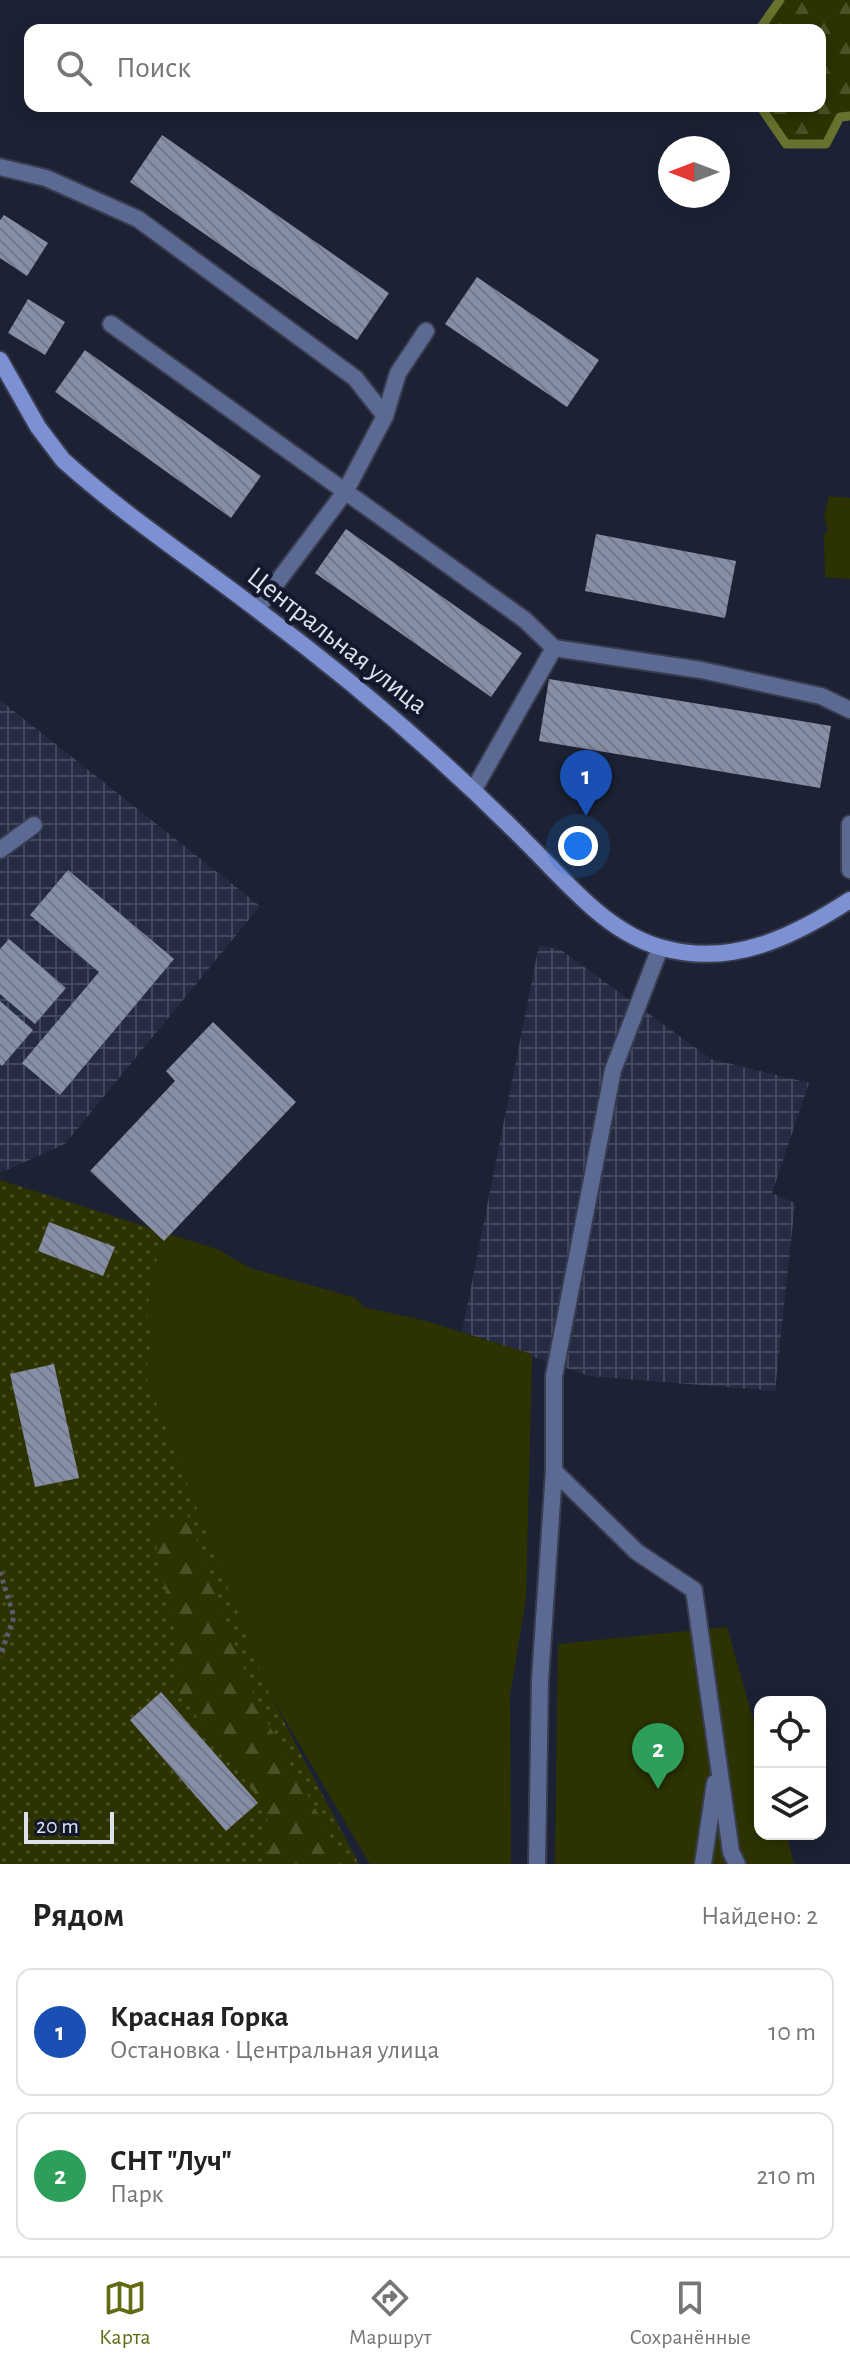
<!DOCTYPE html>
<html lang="ru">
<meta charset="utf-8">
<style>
body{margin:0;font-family:"Alegreya Sans",sans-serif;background:#f2f2f2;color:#222}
.controls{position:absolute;right:24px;bottom:24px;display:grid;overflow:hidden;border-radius:16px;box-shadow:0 4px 20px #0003}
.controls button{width:72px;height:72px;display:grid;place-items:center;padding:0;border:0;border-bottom:2px solid #e0e0e0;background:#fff;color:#222;font:40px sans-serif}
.compass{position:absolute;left:658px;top:136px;width:72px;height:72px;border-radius:50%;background:#fff;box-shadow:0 4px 20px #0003;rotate:270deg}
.scale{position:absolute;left:24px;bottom:20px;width:90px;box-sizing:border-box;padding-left:8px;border:4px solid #dde1ee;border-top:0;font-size:22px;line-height:28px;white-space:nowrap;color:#dde1ee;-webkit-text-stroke:6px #13182a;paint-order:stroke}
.you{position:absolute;left:578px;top:846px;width:28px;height:28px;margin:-20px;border:6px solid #fff;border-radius:50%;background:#1a73e8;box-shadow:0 0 0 12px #1a73e833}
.badge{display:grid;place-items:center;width:52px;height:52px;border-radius:50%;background:#626b14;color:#fff;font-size:26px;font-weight:700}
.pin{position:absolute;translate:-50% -66px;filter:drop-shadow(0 2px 4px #0008)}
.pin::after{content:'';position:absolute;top:42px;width:28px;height:24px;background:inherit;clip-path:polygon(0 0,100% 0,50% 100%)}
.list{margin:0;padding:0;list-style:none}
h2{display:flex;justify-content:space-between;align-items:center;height:104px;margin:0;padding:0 32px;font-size:34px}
h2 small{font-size:26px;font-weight:400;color:#767676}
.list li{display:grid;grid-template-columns:52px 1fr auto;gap:24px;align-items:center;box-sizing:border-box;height:128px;margin:0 16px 16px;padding:0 16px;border:2px solid #e0e0e0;border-radius:16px}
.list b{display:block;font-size:30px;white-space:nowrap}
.list p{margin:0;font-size:26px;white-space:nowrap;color:#767676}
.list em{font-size:26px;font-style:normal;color:#767676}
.icon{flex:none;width:44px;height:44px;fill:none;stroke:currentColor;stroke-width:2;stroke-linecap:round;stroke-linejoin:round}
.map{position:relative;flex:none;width:850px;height:1864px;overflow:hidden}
.search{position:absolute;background:#fff;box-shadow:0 4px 20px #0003;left:24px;right:24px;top:24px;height:88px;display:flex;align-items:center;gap:20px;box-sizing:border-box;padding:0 28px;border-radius:16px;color:#767676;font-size:30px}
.sheet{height:392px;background:#fff}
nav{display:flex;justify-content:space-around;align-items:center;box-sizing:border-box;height:112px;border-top:2px solid #e0e0e0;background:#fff;font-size:22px;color:#767676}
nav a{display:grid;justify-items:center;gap:4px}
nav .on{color:#626b14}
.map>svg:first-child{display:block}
.industrial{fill:url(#industrial-grid)}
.grass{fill:url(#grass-dots)}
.forest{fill:url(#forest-firs)}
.garden{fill:#2d3300}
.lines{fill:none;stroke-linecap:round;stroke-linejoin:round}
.stream{stroke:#67722f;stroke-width:9}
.building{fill:url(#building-back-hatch)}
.lane-casing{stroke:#373d4e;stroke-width:20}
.street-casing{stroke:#373d4e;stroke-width:20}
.secondary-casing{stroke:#373d4e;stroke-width:20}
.path{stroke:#565c6c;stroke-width:5;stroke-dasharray:4 4;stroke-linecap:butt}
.lane{stroke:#5c6993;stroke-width:16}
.street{stroke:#5c6993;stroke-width:16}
.secondary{stroke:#7c90d3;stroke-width:16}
.labels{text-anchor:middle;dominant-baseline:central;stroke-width:8;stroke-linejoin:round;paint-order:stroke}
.street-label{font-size:28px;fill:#dde1ee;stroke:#13182a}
</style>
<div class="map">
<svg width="850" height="1864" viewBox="0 0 850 1864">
<defs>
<pattern id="industrial-grid" width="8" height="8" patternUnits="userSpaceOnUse" patternTransform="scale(2)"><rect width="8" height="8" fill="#242b43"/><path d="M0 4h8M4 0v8" fill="none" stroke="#43495e"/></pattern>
<pattern id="grass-dots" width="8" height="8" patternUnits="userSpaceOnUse" patternTransform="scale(2)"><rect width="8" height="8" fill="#2d3300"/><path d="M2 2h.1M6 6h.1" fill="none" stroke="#4b5026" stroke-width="1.8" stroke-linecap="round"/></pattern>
<pattern id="forest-firs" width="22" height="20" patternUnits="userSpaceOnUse" patternTransform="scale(2)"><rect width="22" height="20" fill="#2d3300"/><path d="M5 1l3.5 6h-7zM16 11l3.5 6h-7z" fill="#4b5026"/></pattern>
<pattern id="building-back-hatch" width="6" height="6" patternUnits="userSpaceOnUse" patternTransform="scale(2)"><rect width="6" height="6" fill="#878fa6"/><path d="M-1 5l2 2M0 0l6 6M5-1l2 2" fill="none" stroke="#72788a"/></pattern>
</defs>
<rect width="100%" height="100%" fill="#1c2234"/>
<!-- industrial -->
<g class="industrial">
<polygon points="0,700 260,906 65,1144 0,1173"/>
<polygon points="539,945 561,950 711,1059 809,1083 772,1193 795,1203 775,1391 589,1376 462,1332"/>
</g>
<!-- grass -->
<polygon class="grass" points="0,1180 163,1232 146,1314 153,1325 146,1376 269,1693 359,1864 0,1864"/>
<!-- forest -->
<g class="forest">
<polygon points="780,0 850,0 850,116 840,117 826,144 786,144 760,106 820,106 820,30 759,30"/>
<polygon points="186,1511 257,1704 346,1864 272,1864 264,1844 268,1817 253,1791 179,1693 178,1648 152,1527"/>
</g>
<!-- garden -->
<g class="garden">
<polygon points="829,496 850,498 850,579 825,577 824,535 828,530 824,516"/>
<polygon points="163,1232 217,1249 250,1268 356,1298 363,1307 426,1321 532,1354 526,1598 510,1695 511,1864 370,1864 269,1693 146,1376 153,1325 146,1314"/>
<polygon points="727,1627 760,1744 760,1834 786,1834 794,1864 555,1864 558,1644"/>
</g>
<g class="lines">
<!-- stream -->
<g class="stream">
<polyline points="759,30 780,0"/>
<polyline points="760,106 786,144 826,144 840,117 850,116"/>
</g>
</g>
<!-- building -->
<g class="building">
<polygon points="162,135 389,293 357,340 130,182"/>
<polygon points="4,215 48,243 27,276 0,258 0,220"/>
<polygon points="477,277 599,360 567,407 445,324"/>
<polygon points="28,299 65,322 45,355 8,333"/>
<polygon points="85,350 261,476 231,518 55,392"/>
<polygon points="346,529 522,653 491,697 315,573"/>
<polygon points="596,534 736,561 725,618 585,591"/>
<polygon points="549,679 831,726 820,788 539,741"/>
<polygon points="68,870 174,959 60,1095 22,1063 99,972 30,915"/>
<polygon points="9,939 66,988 35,1024 0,994 0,949"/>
<polygon points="0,1001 33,1030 2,1066 0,1064"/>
<polygon points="213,1022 296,1102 164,1241 90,1171 175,1081 166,1071"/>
<polygon points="49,1222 115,1247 103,1276 38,1251"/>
<polygon points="54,1364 79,1478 35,1487 10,1374"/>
<polygon points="161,1692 258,1803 226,1831 130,1720"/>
</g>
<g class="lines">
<!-- lane casing -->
<g class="lane-casing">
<g id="lane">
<polyline points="0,167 46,178 138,219 355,378 385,416"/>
<polyline points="111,324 525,620 554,648 701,670 821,696 850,710"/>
<polyline points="257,609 345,492 385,416 398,373 426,331"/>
<polyline points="474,789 554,648"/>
<polyline points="850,824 850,870"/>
<polyline points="0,850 34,825"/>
<polyline points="554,1471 637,1552 694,1590 731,1852 737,1864"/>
<polyline points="703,1864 715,1783"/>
</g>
</g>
<!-- street casing -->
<g class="street-casing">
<polyline id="street" points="537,1864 540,1680 554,1471 554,1376 613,1070 660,948"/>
</g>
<!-- secondary casing -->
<g class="secondary-casing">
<path id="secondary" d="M 0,360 L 38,427 L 63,460 C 123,514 191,559 255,608 C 353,681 444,759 530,846 C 568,884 609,934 663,948 C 732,967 793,937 850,900"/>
</g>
<!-- path -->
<polyline class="path" points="0,1572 14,1617 0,1656"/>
<!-- lane -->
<use href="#lane" class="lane"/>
<!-- street -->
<use href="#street" class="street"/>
<!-- secondary -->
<use href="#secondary" class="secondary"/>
</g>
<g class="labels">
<!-- street labels -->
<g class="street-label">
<text transform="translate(337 641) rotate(38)">Центральная улица</text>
</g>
</g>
</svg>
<div class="controls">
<button><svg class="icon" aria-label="locate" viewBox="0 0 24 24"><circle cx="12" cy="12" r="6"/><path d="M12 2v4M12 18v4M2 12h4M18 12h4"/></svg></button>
<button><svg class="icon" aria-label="layers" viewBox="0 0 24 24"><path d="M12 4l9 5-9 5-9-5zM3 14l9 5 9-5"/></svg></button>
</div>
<svg class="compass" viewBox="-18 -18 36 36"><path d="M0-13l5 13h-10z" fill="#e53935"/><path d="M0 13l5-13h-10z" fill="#767676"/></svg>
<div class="scale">20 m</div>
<div class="you"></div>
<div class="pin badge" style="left:586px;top:816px;background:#1a4fb4">1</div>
<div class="pin badge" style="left:658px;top:1789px;background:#2e9e5b">2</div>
<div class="search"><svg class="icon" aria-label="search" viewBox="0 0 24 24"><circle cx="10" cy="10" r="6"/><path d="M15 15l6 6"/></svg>Поиск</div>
</div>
<section class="sheet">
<h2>Рядом<small>Найдено: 2</small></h2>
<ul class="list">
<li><span class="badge" style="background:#1a4fb4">1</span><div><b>Красная Горка</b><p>Остановка · Центральная улица</p></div><em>10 m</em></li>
<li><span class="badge" style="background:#2e9e5b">2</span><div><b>СНТ &quot;Луч&quot;</b><p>Парк</p></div><em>210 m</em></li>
</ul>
</section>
<nav>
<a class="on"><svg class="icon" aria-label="map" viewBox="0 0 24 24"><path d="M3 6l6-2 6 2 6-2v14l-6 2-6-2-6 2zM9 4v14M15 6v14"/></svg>Карта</a>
<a><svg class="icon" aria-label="directions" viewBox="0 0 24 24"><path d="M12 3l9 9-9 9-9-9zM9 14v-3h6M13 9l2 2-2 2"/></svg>Маршрут</a>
<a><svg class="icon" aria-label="saved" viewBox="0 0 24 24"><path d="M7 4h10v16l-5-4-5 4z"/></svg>Сохранённые</a>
</nav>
